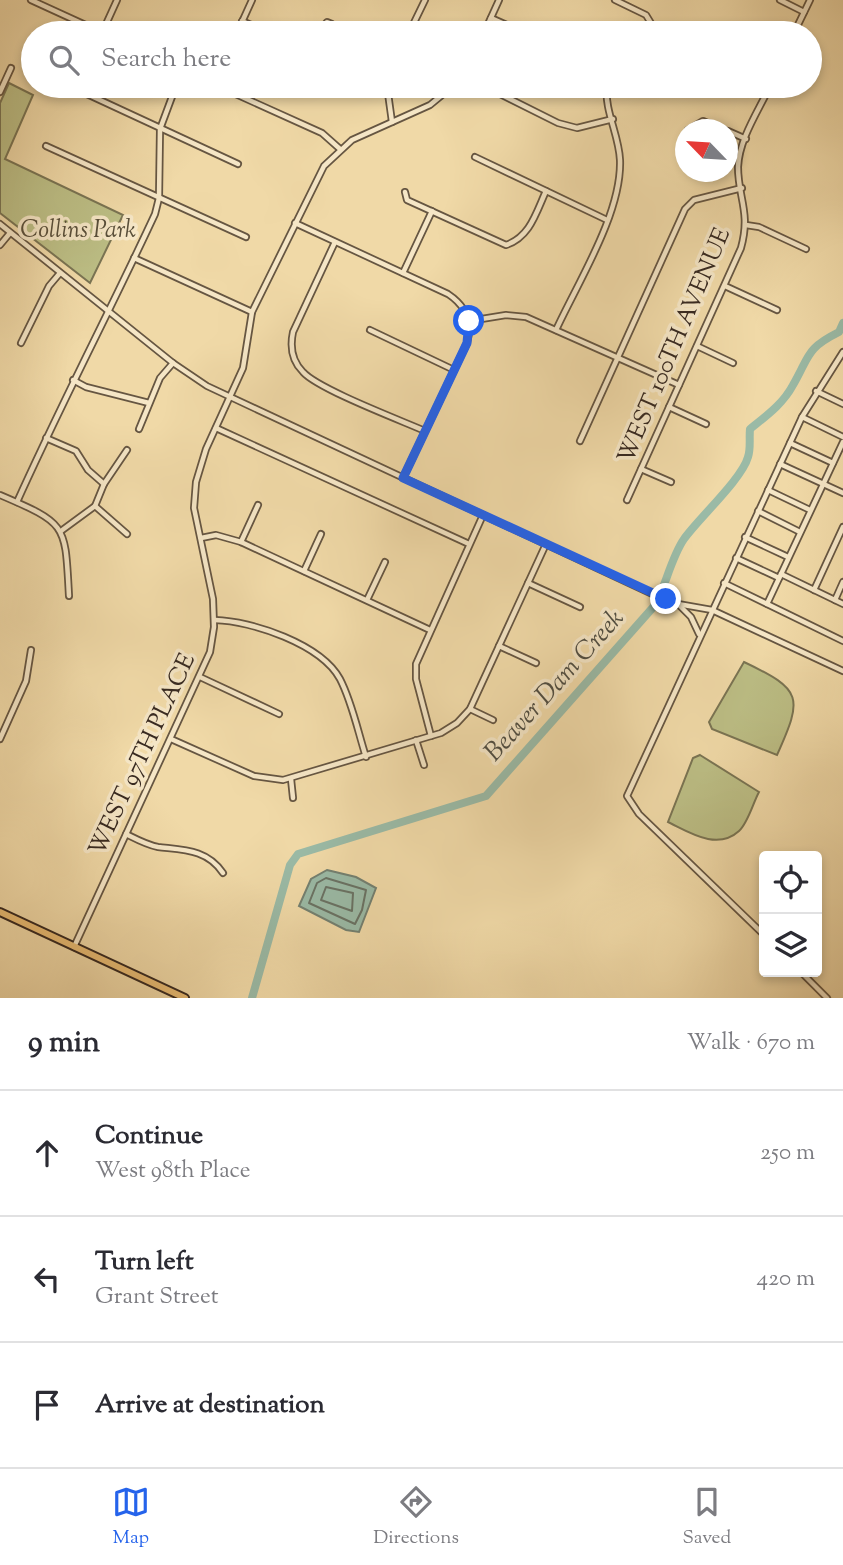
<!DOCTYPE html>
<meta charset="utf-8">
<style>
body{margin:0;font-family:"Sorts Mill Goudy",serif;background:#f7f7f7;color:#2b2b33}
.controls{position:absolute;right:21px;bottom:21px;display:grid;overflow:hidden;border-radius:7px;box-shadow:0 4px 10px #0003}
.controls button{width:63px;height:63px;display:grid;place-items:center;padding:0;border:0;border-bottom:2px solid #e1e1e2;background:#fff;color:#2b2b33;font:35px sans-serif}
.compass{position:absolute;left:675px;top:119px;width:63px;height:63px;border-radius:50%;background:#fff;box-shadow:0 4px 10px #0003;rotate:295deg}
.stop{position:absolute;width:21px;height:21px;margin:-16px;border:5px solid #2563eb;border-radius:50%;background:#fff}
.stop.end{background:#2563eb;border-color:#fff;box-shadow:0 2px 7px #0008}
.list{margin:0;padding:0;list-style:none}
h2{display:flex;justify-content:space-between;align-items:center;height:91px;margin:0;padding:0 28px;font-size:30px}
h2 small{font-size:23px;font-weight:400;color:#7c7c81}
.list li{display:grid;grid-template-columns:46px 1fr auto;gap:21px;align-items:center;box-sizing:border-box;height:126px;padding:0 28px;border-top:2px solid #e1e1e2}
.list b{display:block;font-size:26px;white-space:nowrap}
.list p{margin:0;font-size:23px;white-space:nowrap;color:#7c7c81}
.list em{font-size:23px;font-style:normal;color:#7c7c81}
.icon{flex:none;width:38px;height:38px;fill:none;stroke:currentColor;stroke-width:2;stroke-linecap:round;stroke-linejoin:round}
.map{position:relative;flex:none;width:843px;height:998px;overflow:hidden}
.search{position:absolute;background:#fff;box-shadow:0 4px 10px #0003;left:21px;right:21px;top:21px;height:77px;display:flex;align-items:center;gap:18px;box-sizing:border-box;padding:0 24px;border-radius:38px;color:#7c7c81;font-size:26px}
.sheet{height:469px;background:#fff}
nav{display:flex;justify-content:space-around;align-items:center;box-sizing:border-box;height:98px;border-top:2px solid #e1e1e2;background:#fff;font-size:19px;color:#7c7c81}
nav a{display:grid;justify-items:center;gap:4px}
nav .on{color:#2563eb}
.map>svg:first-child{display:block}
.green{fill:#bcbe85;stroke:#7a7453;stroke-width:2}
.water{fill:#9abaa6;stroke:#738071;stroke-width:2}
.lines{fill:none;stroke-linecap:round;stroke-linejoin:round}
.shore{stroke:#697264;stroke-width:2}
.river{stroke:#9abaa6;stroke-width:8}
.minor-casing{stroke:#665642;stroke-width:8}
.major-casing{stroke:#382a21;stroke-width:10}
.minor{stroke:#f5e6c6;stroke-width:4.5}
.major{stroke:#e8bc74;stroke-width:6}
.route{stroke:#2563eb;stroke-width:9}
.labels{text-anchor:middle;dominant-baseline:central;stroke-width:7;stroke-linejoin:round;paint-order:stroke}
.park-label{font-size:24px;font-style:italic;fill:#594f3a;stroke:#f5e6c6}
.street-label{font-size:24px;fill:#382a21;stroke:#f5e6c6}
.water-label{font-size:26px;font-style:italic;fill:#504e42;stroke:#f5e6c6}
</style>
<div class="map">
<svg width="843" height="998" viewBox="0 0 843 998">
<rect width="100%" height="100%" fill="#f0d9a7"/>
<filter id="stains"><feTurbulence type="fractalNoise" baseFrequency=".00286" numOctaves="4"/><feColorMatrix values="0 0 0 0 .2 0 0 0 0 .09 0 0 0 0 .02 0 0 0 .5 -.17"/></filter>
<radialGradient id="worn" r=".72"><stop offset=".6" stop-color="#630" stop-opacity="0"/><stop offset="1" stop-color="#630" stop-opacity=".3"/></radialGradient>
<!-- green -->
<g class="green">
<polygon points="9,83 33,95 5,159 123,215 90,283 0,213 0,103"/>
<path d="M 744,662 C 803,690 803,697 777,755 L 712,729 L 709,722 Z"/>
<path d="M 700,755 L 759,792 C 753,803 748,823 739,831 C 717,851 689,832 668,822 L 693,758 Z"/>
</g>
<!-- water -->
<polygon class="water" points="327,870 356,877 376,888 359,932 346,930 299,906 311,879"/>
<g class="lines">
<!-- shore -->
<g class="shore">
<polygon points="326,878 366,890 362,910 355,924 309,903 317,883"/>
<polygon points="326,887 353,893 352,911 321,900"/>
</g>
<!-- river -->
<path class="river" d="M 252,998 L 290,865 L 298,854 L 486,796 L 656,604 C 666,584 672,556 684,539 C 698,519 742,479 748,457 C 751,449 749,437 750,429 C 766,416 783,404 793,385 C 810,356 805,349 839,332 L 843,323"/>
<!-- minor casing -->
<g class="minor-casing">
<g id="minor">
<polyline points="31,0 103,33"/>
<polyline points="615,0 646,15 657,33"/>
<polyline points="780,0 804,12"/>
<polyline points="491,18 525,33"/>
<polyline points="242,21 269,33"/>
<polyline points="102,33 117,0"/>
<polyline points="237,33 252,0"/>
<polyline points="318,33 327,22 332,24 332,33"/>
<polyline points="409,33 425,0"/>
<polyline points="484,33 499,0"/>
<polyline points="794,33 810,0"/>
<polyline points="218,86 322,133 340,149"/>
<polyline points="387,86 392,122"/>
<polyline points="484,86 558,123 577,128 613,119"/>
<polyline points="74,88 238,164"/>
<polyline points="0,92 11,68"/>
<polyline points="688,130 703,121 724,130"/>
<polyline points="728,131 746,139"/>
<polyline points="46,146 246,237"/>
<polyline points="475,157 607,220"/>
<path d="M 405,192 L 407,200 L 506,245 C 530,237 536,213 546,191"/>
<path d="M 295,223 L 448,294 C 466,306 473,322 467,343 L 403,478"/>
<polyline points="0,224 173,363 207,386 652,594 678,604 712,610 843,671"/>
<polyline points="746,225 759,227 806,249"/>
<path d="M 335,242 L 293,332 C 290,346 292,361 303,372 C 318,389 400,420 425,431"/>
<polyline points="0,245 10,233"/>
<polyline points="134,258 252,312"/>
<polyline points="403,273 432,211"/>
<polyline points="725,286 777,310"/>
<polyline points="469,321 506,315 526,317 679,385"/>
<polyline points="370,330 454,370"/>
<path d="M 556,330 C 578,282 622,213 620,160 C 619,135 604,110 607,86"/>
<polyline points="21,343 49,286 60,273"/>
<polyline points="697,346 733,363"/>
<polyline points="73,380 86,387 149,403"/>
<polyline points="816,391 843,404"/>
<polyline points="669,407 706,424"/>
<polyline points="802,417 843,437"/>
<polyline points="216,428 469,544"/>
<polyline points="139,429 160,378 173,363"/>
<polyline points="46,438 76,451 88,470 104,484"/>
<polyline points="580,441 685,209 694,200 742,188"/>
<polyline points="790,443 833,463"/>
<polyline points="780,464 843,493"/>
<polyline points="641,469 671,482"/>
<polyline points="768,490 810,510"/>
<path d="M 0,495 C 68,524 65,524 69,596"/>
<path d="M 627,500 L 741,248 C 751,212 738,198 738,167 C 739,139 759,110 770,86"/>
<path d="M 17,502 C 61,404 110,311 155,214 L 159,198 L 160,129 L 176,86"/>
<polyline points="95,506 127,534"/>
<polyline points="758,511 800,532"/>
<polyline points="61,531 95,506 104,484 127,450"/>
<polyline points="745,537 788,557"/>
<polyline points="201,538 216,535 241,542 430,630"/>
<polyline points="241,542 258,505"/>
<polyline points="736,558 779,578"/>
<polyline points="304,571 321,534"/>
<polyline points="781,574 843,604"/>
<polyline points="528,583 580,607"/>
<polyline points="724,583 843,641"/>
<polyline points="814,590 843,527"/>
<polyline points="367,600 385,562"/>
<polyline points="835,600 843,582"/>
<polyline points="767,604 843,442"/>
<polyline points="679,605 691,617 699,634"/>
<path d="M 215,620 C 252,621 321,644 340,679 C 352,702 358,732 366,757"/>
<polyline points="499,646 536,663"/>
<polyline points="200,677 279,714"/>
<polyline points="470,709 493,720"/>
<polyline points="431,736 416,679 416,664 483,515"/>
<polyline points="0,739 26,681 31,650"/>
<polyline points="171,739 254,776 283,780 441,733 457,723 470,709 546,544"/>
<polyline points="416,740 424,765"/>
<polyline points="291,779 293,798"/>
<path d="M 126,834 C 136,839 147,845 158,847 C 183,850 207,849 223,873"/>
<polyline points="764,935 639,814 627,796 802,417 843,352"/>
<polyline points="74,947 210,652 214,627 213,599 194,508 196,482 206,449 243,368 252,312 324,166 352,140 430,105 453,86"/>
<polyline points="801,972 827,998"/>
</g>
</g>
<!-- major casing -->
<g class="major-casing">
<polyline id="major" points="0,912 185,998"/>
</g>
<!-- minor -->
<use href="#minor" class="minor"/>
<!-- major -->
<use href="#major" class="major"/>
</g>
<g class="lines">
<!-- route -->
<polyline class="route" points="469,321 467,343 403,478 666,599"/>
</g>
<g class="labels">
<!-- park labels -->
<g class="park-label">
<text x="78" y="231">Collins Park</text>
</g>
<!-- street labels -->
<g class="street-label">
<text transform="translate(675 346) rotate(-67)">WEST 100TH AVENUE</text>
<text transform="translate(143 755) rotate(-65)">WEST 97TH PLACE</text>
</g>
<!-- water labels -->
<g class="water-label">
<text transform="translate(555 686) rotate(-48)">Beaver Dam Creek</text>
</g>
</g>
<rect width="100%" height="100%" filter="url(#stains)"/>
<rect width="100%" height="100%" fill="url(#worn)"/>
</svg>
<div class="controls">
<button><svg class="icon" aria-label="locate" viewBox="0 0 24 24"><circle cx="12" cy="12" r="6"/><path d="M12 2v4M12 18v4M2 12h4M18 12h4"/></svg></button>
<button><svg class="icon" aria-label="layers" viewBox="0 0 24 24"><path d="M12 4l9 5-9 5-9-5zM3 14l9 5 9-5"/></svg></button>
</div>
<svg class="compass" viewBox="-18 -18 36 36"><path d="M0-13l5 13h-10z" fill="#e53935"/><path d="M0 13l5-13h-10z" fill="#7c7c81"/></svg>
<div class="stop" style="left:469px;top:321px"></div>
<div class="stop end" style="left:666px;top:599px"></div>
<div class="search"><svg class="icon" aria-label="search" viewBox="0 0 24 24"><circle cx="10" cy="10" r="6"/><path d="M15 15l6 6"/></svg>Search here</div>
</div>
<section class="sheet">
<h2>9 min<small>Walk · 670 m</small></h2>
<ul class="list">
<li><svg class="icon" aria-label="ahead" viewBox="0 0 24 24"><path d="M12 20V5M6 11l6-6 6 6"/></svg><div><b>Continue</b><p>West 98th Place</p></div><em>250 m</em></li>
<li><svg class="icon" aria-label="left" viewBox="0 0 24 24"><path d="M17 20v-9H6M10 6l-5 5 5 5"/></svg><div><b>Turn left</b><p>Grant Street</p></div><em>420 m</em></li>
<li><svg class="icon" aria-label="arrive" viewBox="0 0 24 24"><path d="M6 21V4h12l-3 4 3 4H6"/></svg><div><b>Arrive at destination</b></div></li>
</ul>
</section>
<nav>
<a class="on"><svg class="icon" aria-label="map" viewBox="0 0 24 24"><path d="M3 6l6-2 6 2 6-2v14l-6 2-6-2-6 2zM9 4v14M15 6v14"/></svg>Map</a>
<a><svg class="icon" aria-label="directions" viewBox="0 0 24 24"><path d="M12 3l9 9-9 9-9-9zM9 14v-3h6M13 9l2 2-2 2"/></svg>Directions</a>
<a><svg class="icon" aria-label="saved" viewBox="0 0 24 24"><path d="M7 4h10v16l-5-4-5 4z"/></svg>Saved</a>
</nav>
